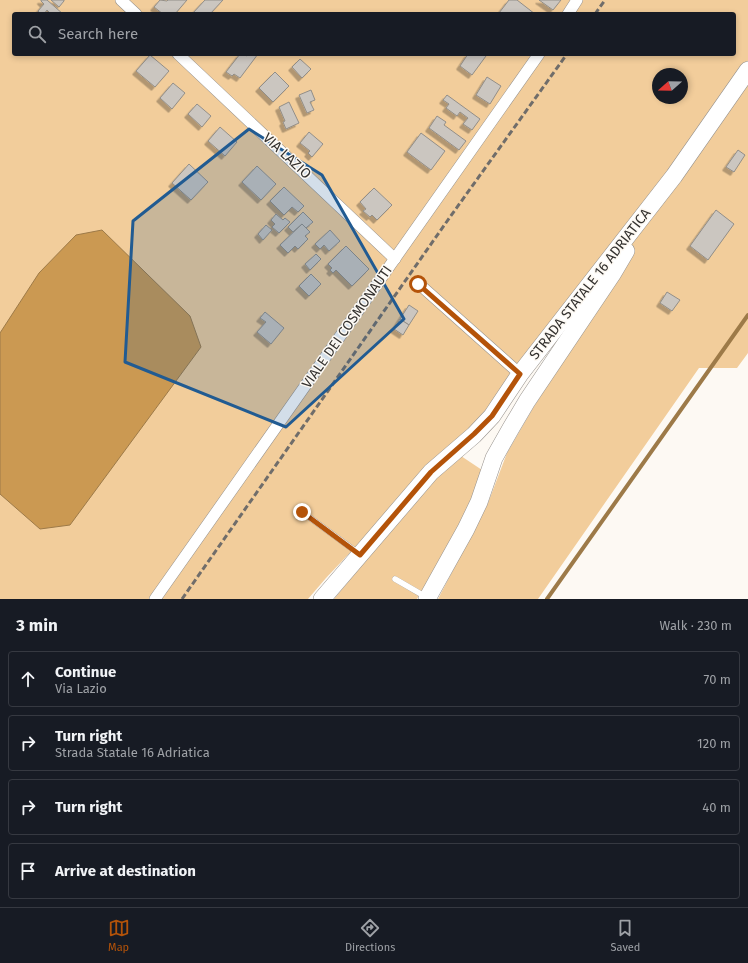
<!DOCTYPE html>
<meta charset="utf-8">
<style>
body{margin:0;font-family:"Fira Sans",sans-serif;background:#242831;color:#f1f3f6}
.compass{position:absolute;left:652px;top:68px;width:36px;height:36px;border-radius:50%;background:#171b24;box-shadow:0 2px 6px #0003;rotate:250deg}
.stop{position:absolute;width:12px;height:12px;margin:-9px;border:3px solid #b45309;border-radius:50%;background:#fff}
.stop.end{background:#b45309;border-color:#fff;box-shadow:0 1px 4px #0008}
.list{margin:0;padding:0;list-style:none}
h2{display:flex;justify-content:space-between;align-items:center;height:52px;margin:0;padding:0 16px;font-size:17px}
h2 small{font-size:13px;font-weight:400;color:#9ea1a6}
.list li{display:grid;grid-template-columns:26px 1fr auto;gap:12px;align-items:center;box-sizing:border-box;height:56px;margin:0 8px 8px;padding:0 8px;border:1px solid #363941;border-radius:4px}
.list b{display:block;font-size:15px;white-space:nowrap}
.list p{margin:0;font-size:13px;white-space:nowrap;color:#9ea1a6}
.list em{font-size:13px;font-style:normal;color:#9ea1a6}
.icon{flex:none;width:22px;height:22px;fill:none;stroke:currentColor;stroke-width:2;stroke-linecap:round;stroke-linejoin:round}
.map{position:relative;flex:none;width:748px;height:599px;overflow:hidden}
.search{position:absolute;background:#171b24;box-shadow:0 2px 6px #0003;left:12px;right:12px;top:12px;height:44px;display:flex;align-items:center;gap:10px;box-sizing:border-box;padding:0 14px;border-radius:4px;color:#9ea1a6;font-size:15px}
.sheet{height:308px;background:#171b24}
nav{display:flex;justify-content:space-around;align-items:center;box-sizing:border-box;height:56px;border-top:1px solid #363941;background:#171b24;font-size:11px;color:#9ea1a6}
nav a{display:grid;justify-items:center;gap:2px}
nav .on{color:#b45309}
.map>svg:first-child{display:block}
.green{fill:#f2cd9b;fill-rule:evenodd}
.water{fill:#cb9952;stroke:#9d7a48}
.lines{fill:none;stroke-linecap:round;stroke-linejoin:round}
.stream{stroke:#9d7a48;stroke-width:4}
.building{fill:#cbc6c0;stroke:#928e88;filter:url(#shadow)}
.service-casing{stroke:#97928d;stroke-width:6}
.minor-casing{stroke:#97928d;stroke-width:12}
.primary-casing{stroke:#97928d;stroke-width:18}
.service{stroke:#fff;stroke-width:5.5}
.minor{stroke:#fff;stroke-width:11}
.primary{stroke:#fff;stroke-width:17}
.rail{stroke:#706d6a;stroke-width:3;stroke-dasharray:6 3;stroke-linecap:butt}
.route{stroke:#b45309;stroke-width:5}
.marked{fill:#215b92;fill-opacity:0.2;stroke:#215b92;stroke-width:3;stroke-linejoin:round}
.labels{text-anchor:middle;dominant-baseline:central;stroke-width:3;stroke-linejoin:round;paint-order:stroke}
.street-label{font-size:14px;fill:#33312f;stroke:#fdf9f3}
</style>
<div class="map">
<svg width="748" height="599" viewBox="0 0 748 599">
<defs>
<filter id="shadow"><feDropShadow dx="-3.5" dy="3.5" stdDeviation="0" flood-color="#0004"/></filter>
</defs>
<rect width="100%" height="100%" fill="#fdf9f3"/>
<!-- green -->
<g class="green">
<path d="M 0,0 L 748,0 L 748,353 L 737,368 L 699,368 L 538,599 L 438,599 L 488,503 L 507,453 L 533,408 L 605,296 L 494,403 L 378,523 L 326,578 L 308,599 L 0,599 ZM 14,14 L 734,14 L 734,54 L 14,54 ZM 658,74 L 682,74 L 682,98 L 658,98 Z"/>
<polygon points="461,456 482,470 468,510 417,599 334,599 423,491"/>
</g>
<!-- water -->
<polygon class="water" points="102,230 190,316 201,347 70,525 40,529 0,494 0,333 39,273 76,235"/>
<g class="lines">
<!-- stream -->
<polyline class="stream" points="547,599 748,315"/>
</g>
<!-- building -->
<g class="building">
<polygon points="41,0 47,0 63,14 51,14 47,10 44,14 41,14 38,11 44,4 41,1"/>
<polygon points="51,0 64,0 64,1 59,7"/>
<polygon points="160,0 167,1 168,0 187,0 175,14 163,14 154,7"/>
<polygon points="205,0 223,0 210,14 192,14"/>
<polygon points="509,0 517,0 535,14 499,14 499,13"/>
<polygon points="539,0 561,0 553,10"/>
<polygon points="240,54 244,54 247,56 249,54 258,54 240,78 234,74 232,76 226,72"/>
<polygon points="468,54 484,54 486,56 472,75 460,66"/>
<polygon points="150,55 169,71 155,87 136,71"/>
<polygon points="300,59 311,69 302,78 292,67"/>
<polygon points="275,72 289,86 273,102 259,88"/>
<polygon points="487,77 501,86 490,104 476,95"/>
<polygon points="173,83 185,93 172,109 160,98"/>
<polygon points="311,90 315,100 310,102 314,110 307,113 299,95"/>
<polygon points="447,95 480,119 472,130 463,124 468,118 460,112 457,116 446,108 449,104 443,100"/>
<polygon points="289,102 299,123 286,129 283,122 285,121 279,107"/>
<polygon points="197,104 211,116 202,127 188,114"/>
<polygon points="437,116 446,122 444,125 466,141 459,150 429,128"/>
<polygon points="220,127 237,142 225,156 208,141"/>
<polygon points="309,132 323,144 312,157 308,153 310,151 300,143"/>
<polygon points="421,133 445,151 431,170 407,152"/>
<polygon points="738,150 745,155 734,172 726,167"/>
<polygon points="189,164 208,182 191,200 172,183"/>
<polygon points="257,166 276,184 261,200 242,182"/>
<polygon points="284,187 304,206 298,212 292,207 284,215 270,201"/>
<polygon points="374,188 392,205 377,220 372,215 370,217 363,211 366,209 360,202"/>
<polygon points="716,210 734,224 708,260 690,246"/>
<polygon points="303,212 313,222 306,228 302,224 293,232 288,227"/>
<polygon points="276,214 283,220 285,218 290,222 279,233 272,227 275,224 271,220"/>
<polygon points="302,224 310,232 305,236 308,239 298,249 295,246 288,253 280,245"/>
<polygon points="266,225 272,230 263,240 258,234"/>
<polygon points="330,230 340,241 329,251 324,245 320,249 315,244"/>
<polygon points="346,246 369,269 352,286 336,270 333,273 330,270 332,268 328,264"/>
<polygon points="316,254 321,259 310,270 305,264"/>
<polygon points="311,274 321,284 309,296 299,286"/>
<polygon points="667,292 680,300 672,311 660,303"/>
<polygon points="409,305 418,311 409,325 400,319"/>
<polygon points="265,312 284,328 271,344 257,332 266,322 260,318"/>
<polygon points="400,319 409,325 403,335 394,329"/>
</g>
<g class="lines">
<!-- service casing -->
<g class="service-casing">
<g id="service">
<polyline points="302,512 358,553"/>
<polyline points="395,579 426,597"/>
</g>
</g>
<!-- minor casing -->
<g class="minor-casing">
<g id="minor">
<polyline points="121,0 136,14"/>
<polyline points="568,14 577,0"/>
<polyline points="178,54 395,259"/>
<polyline points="419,284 520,374"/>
<polyline points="155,599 539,54"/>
</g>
</g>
<!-- primary casing -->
<g class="primary-casing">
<g id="primary">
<polyline points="322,599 431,472 474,435 492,416 520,374 674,176 748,70"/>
<polyline points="427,599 466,529 479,502 494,458 511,428 527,401 613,273 626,251"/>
</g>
</g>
<!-- service -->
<use href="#service" class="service"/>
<!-- minor -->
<use href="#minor" class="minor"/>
<!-- primary -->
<use href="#primary" class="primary"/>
<!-- rail -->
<g class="rail">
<polyline points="595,14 605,0"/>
<polyline points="182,599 450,217 567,54"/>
</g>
</g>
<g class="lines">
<!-- route -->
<polyline class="route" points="302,512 360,555 431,472 474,434 492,416 520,374 418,284"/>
</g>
<!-- marked area -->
<path class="marked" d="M 249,129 L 322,175 L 404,319 L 286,427 L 125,362 L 133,221 Z"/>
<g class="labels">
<!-- street labels -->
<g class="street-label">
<text transform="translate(287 156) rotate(43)">VIA LAZIO</text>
<text transform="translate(590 284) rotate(-52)">STRADA STATALE 16 ADRIATICA</text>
<text transform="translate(347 327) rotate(-55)">VIALE DEI COSMONAUTI</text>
</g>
</g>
</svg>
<svg class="compass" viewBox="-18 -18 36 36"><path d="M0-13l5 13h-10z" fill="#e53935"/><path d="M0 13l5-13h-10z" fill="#9ea1a6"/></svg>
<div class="stop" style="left:418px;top:284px"></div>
<div class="stop end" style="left:302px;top:512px"></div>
<div class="search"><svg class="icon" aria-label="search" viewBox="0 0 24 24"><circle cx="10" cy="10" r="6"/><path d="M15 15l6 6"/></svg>Search here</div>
</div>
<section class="sheet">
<h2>3 min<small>Walk · 230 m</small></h2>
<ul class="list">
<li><svg class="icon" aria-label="ahead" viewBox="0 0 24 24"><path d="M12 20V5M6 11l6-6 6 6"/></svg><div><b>Continue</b><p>Via Lazio</p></div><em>70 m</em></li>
<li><svg class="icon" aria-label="right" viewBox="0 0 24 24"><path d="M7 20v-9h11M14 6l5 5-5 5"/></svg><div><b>Turn right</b><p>Strada Statale 16 Adriatica</p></div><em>120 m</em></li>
<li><svg class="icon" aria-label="right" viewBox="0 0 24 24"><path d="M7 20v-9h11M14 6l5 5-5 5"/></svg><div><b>Turn right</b></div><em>40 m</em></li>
<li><svg class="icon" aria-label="arrive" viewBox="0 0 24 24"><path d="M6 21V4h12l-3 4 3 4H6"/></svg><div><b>Arrive at destination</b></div></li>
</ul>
</section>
<nav>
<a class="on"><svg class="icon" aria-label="map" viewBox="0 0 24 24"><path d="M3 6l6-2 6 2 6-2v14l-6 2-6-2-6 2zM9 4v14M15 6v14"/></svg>Map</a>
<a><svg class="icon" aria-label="directions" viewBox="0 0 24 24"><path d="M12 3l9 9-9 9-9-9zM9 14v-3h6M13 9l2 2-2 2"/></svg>Directions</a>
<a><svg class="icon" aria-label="saved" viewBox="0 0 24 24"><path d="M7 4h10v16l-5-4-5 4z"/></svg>Saved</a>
</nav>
